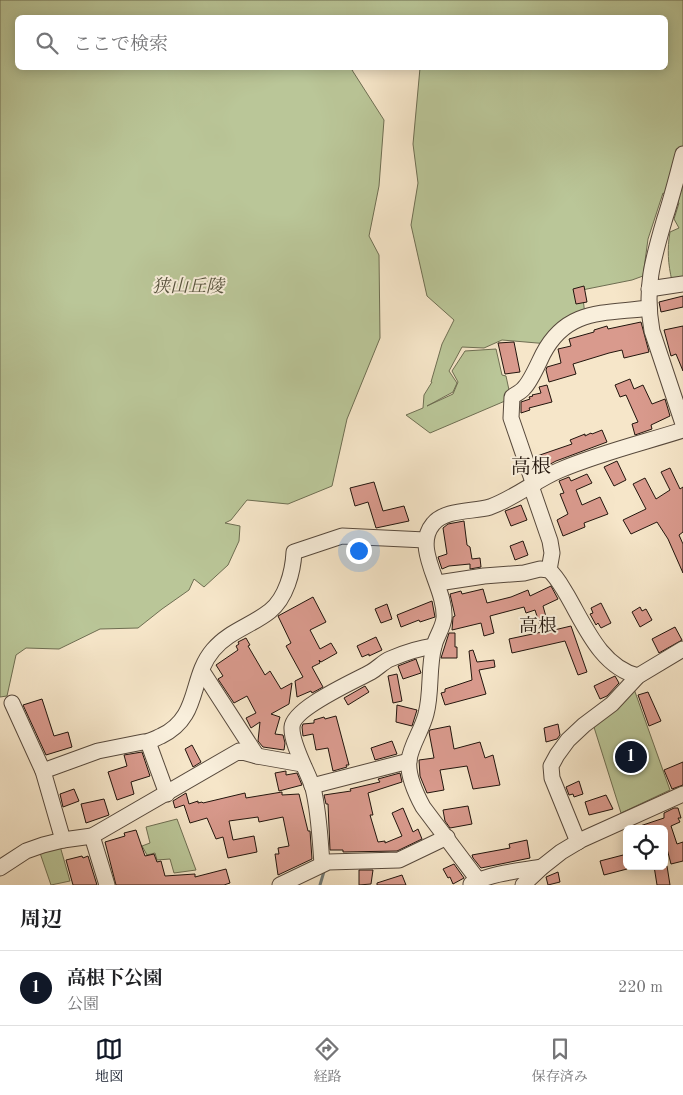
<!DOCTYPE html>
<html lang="ja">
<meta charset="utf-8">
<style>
body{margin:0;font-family:"Old Standard TT","Noto Serif JP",serif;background:#f2f2f2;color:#202124}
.controls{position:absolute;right:15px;bottom:15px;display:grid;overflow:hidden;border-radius:8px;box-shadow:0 2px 12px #0003}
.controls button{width:45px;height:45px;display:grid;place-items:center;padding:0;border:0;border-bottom:1px solid #e0e0e0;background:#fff;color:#202124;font:25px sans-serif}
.you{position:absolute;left:358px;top:550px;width:18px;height:18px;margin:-12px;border:4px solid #fff;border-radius:50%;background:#1a73e8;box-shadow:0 0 0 8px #1a73e833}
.badge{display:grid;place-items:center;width:32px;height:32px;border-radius:50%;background:#111827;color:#fff;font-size:16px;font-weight:700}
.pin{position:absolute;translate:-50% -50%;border:2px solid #fff;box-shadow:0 1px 5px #0006}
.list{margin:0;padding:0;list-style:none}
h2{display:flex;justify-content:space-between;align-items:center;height:65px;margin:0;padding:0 20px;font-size:21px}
h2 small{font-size:16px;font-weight:400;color:#757577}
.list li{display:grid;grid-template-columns:32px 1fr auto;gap:15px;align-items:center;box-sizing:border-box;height:75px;padding:0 20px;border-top:1px solid #e0e0e0}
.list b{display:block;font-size:19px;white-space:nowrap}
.list p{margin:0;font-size:16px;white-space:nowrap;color:#757577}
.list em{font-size:16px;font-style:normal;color:#757577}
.icon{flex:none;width:28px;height:28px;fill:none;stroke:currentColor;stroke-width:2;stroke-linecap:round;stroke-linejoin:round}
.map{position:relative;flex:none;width:683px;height:885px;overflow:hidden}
.search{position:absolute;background:#fff;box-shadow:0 2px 12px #0003;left:15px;right:15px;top:15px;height:55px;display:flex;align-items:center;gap:12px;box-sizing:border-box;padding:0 18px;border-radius:8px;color:#757577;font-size:19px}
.sheet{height:140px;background:#fff}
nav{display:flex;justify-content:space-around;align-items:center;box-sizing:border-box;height:70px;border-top:1px solid #e0e0e0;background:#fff;font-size:14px;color:#757577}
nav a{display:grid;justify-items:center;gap:2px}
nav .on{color:#111827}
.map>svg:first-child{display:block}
.green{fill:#bac698;stroke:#6e6e52}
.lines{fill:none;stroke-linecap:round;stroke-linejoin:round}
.stream{stroke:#6e7a78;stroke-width:3}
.building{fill:#d99a8d;stroke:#22150d}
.minor-casing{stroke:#57493c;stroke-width:17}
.minor{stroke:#f9efdc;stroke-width:15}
.labels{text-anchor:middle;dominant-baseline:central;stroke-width:4;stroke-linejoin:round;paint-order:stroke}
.park-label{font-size:18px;font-style:italic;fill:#57533e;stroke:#f9efdc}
.neighbourhood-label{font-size:19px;fill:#22150d;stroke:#f9efdc}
.quarter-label{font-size:20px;fill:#22150d;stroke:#f9efdc}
</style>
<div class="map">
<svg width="683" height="885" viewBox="0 0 683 885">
<rect width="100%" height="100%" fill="#f6e6c9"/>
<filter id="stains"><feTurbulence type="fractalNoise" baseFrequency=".004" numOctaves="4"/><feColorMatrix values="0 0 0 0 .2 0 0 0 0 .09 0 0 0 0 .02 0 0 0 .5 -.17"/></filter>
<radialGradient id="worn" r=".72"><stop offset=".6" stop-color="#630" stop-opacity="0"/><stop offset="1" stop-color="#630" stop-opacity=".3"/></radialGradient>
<!-- green -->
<g class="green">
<path d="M 0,0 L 683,0 L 683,279 L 672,281 C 668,264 667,249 670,232 L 679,228 L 674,219 L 679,203 L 663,193 L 648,239 L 643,276 L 632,280 L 582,290 L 585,315 L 549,344 L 502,340 L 484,348 L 462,347 L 449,371 L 457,383 L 453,392 L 427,406 L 453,394 L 458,382 L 452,371 L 465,351 L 496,349 L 502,375 L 506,376 L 509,390 L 505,401 L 430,433 L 406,415 L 423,408 L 424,395 L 432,382 L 431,382 L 442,344 L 454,320 L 427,296 L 411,225 L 418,183 L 413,144 L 420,68 L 666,68 L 666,18 L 18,18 L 18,68 L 359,68 L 352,70 L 384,120 L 379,186 L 369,236 L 379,255 L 380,338 L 347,419 L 332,486 L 288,504 L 247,500 L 231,520 L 225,523 L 240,526 L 239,541 L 228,565 L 204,587 L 194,579 L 189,590 L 162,609 L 138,628 L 100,629 L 59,649 L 26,648 L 16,655 L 7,696 L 0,697 Z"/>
<polygon points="634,689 670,790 621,813 593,724"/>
<polygon points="177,819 196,870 174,873 170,859 157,860 155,853 147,855 142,846 150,843 146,827"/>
<polygon points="60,846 70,881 51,885 40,853"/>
</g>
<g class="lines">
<!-- stream -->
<polyline class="stream" points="320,885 325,868"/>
</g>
<!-- building -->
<g class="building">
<polygon points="584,286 587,302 576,304 573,289"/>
<polygon points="683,296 683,307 661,312 659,302"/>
<polygon points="641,322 649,352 624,358 622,350 609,353 573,364 576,374 549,382 546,370 547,367 561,363 558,349 571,346 569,339 594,332 594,330 607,326 608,329"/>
<polygon points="683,326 683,371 676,354 671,356 664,330"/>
<polygon points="514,342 520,372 505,374 498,343"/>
<polygon points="630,379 634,389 643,385 652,404 665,399 670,416 651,425 652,429 635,435 632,424 638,422 626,395 620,397 615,385"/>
<polygon points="547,385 552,402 529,408 530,410 521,413 521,402 530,399 529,397 533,396 532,395 541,393 539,387"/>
<polygon points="602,430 607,442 556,461 539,470 535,458 537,456 572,444 570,440 585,434 585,436 591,433 592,434"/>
<polygon points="617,461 626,480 614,486 604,467"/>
<polygon points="670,468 680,489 683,487 683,532 679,535 683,544 683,573 668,539 657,522 631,534 623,520 646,509 633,484 645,478 656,499 670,490 661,472"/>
<polygon points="587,474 592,483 576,490 582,505 600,497 608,514 584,523 585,527 563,536 557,520 568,514 560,494 564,493 559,481 569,477 571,481"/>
<polygon points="374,482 383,511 404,506 409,521 376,528 368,502 355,506 350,488"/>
<polygon points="521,505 527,520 511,526 505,511"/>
<polygon points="464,521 467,545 470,547 472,559 480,558 481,567 470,569 470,564 449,566 442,569 438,557 447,554 443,528 448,524"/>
<polygon points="523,541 528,555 515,560 510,546"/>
<polygon points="551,586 558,599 543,606 550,631 571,626 587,672 578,675 565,641 512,653 509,639 542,632 535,610 526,613 524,607 490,616 494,633 484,636 481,623 452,630 453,617 455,616 450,594 461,591 462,594 483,589 487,603 511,597 528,590 530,596"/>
<polygon points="313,597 326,622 310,630 320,649 331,643 337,653 321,662 319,660 320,663 312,667 323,687 312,693 311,691 297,697 295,681 303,677 286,646 291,643 278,616"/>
<polygon points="432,601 435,617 420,622 419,620 401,627 397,615"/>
<polygon points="601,603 611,623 601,628 598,623 596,625 590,614 593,613 591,608"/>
<polygon points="387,604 392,619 381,623 375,609"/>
<polygon points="640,607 642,611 646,609 652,620 640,627 632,612"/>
<polygon points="675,627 682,640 659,653 652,639"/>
<polygon points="449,633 455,633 455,647 457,647 457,658 441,658"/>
<polygon points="376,637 382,650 369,656 369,654 362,657 357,646"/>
<polygon points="246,638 250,645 248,646 265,675 270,671 281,689 292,683 289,704 271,714 280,717 275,734 283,735 285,743 284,750 263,747 258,741 260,722 251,728 246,718 256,713 247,696 234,703 218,679 223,676 216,665 238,650 236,646 239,644 238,642"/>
<polygon points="473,650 477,662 494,660 495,667 479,670 486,694 445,705 441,693 445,692 445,689 472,680 469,651"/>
<polygon points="416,659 421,673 403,679 398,666"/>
<polygon points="397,674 402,701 393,703 388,676"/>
<polygon points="615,676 619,683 607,696 600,699 594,686"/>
<polygon points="365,686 369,692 348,705 344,698"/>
<polygon points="648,692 661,721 649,726 638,695"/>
<polygon points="42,699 54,736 68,732 72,747 46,755 23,705"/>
<polygon points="397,705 417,710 412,726 396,722"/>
<polygon points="336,716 349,765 346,765 347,767 333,771 328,748 316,750 313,734 303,736 302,727 303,724 314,723 314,720 324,717 325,719"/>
<polygon points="558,724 560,735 557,739 546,742 544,728"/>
<polygon points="450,726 454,749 480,742 485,758 493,755 500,785 473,789 467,766 440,770 444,790 427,793 420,776 419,760 434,758 429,732 430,730"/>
<polygon points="392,741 397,754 375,760 371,748"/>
<polygon points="192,745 201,762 193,767 185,749"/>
<polygon points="142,752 150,776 131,782 134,794 117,800 108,772 127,766 124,755"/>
<polygon points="683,762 683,785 672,789 664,770"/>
<polygon points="286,771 286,775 297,773 302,785 279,791 275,773"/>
<polygon points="400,773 402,782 368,793 373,815 370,815 378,842 385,841 385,843 402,836 392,813 403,808 413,832 418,829 422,839 397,851 343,852 343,850 330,850 328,804 326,804 324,795 351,791 350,789 380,782 378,779"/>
<polygon points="579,781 583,794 574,797 573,794 569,795 566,787"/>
<polygon points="74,789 79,801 63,807 60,794"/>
<polygon points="282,792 282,795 299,794 308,831 310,831 312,859 278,875 275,854 279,854 278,848 289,846 283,817 259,822 258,817 229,821 233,840 254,836 257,852 228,858 223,837 216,839 207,818 190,823 184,805 175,808 173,801 186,793 189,804 198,801 198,803 202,802 203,803 245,793 246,798"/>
<polygon points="606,795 613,809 589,815 585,802"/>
<polygon points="104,799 109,815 86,823 81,804"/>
<polygon points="468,806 472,824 450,828 445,821 443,810"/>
<polygon points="674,808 678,808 681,818 678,818 680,822 671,826 677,844 683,842 683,861 671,864 666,845 664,845 664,829 638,829 637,827 664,818 664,813"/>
<polygon points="136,830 145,856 154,854 157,862 161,861 165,876 195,874 195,877 226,869 230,883 224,885 116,885 105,842 125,836 124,833"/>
<polygon points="527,840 530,858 481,868 473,858 472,855 510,848 509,844"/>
<polygon points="627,854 627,869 604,875 600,861"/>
<polygon points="82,856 83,858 88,856 97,885 73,885 66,860"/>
<polygon points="454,864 464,878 453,884 450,877 448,878 443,869"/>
<polygon points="654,866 667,866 670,885 657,885"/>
<polygon points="359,870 373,870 371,884 359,885"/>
<polygon points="558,872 560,882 548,885 546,877"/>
<polygon points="402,875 406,885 377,885 377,883"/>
</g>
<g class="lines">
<!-- minor casing -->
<g class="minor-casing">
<g id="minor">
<path d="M 683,154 C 677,176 672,197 665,218 C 653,259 644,288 652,331 L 683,424"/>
<polyline points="649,289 683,284"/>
<path d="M 534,485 L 511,418 L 512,397 C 516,394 521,392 524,388 C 531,381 538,364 543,354 C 567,308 604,314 649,308"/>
<polyline points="531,486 550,541 552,553 549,570"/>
<path d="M 438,583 L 484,576 L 524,573 L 540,569 L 549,570 C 557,577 562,587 567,595 C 585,626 601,667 638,676"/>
<polyline points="202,671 257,756"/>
<polyline points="12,703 43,771 63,840"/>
<polyline points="148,742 167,794"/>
<path d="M 43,771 L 98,751 L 143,742 C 150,742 154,739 161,736 C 201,717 189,678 213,650 C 229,631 251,626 270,611 C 286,598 293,572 294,552 L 342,536 L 425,540"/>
<polyline points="312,786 409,761"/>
<polyline points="92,836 107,885"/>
<polyline points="578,842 552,778 551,766 557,755 568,740 584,725 612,704 638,676 683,649"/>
<path d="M 322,864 C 320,838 319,812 313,788 C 308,772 291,744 292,727 C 293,708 355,681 371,672 C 378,668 383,662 390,659 C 404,653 419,648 434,646"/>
<polyline points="0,868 26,851 43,845 63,840 92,836 239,751 257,756 302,764"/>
<path d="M 478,880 L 423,807 C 416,794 407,775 409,760 C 411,745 422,730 426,714 C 432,692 428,668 434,646 C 436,637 443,628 444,618 C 446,587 412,549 433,524 C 445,509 473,512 490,507 C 515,498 536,480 560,470 C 600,453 642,443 683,430"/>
<path d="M 471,884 C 492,873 518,871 542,867"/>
<polyline points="280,885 328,862 399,860 447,837"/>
<polyline points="523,885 542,867 561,852 581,840 683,794"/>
</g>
</g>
<!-- minor -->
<use href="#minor" class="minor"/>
</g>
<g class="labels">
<!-- park labels -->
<g class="park-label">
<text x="188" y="287">狭山丘陵</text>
</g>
<!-- neighbourhood labels -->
<g class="neighbourhood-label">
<text x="538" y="627">高根</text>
</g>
<!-- quarter labels -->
<g class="quarter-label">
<text x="531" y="468">高根</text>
</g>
</g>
<rect width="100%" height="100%" filter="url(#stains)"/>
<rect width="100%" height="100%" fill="url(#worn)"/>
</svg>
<div class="controls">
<button><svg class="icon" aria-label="locate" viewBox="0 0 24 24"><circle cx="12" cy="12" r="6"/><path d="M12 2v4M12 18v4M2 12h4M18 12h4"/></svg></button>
</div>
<div class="you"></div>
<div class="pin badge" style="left:631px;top:757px">1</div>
<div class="search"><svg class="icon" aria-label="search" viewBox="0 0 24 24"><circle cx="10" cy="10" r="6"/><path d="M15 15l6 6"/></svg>ここで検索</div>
</div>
<section class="sheet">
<h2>周辺<small></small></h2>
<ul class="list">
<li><span class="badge">1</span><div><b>高根下公園</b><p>公園</p></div><em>220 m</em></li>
</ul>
</section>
<nav>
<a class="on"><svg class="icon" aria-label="map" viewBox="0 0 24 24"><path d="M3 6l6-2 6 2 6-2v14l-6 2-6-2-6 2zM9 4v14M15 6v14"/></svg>地図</a>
<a><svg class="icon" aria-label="directions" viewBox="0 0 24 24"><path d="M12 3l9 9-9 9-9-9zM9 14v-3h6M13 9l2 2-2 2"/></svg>経路</a>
<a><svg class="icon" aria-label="saved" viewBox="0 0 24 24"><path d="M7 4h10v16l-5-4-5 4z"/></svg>保存済み</a>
</nav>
